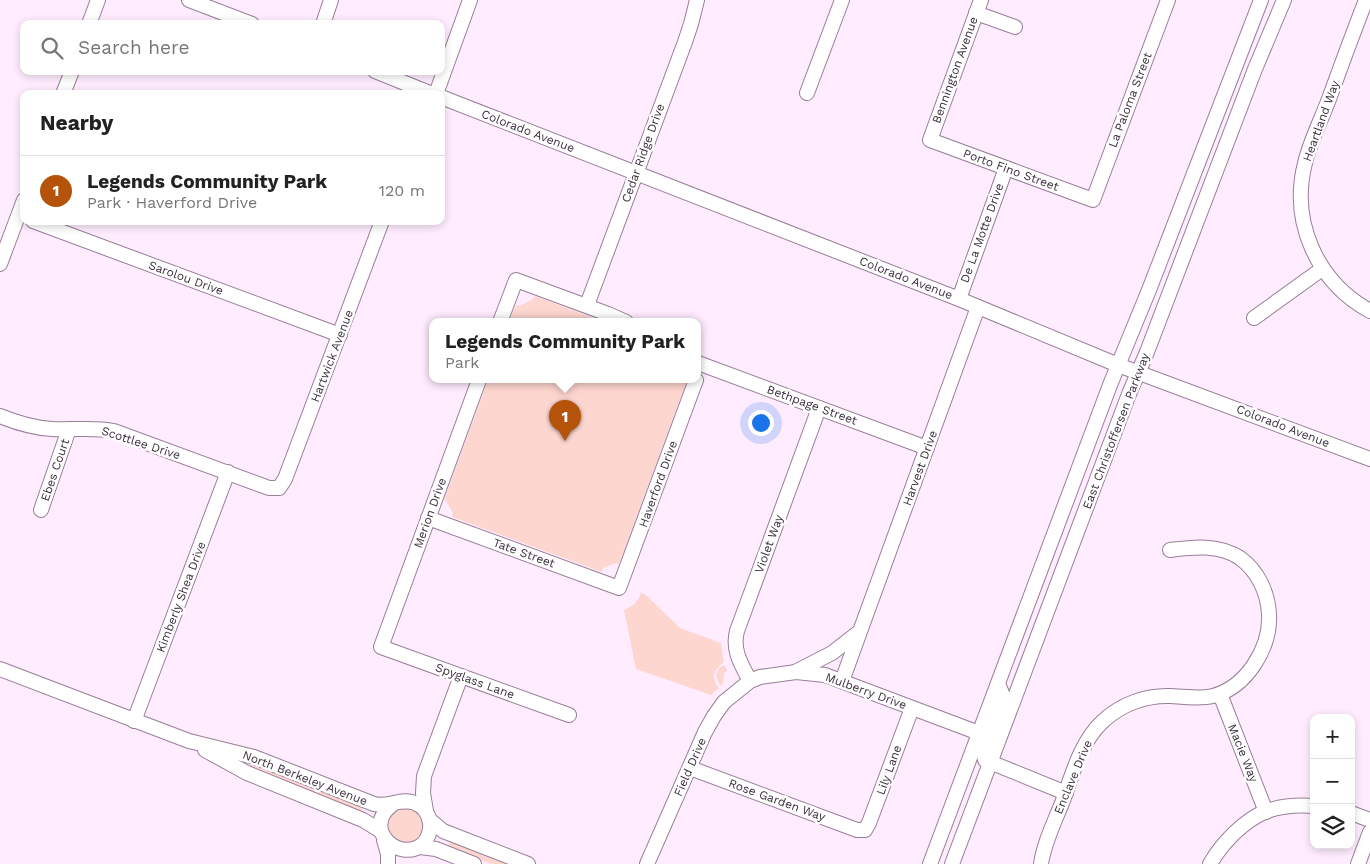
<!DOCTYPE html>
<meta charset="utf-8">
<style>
body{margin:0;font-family:"Work Sans",sans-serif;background:#f6f6f6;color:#222}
.controls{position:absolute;right:15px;bottom:15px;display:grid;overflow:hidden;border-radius:10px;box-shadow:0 2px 8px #0003}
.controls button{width:45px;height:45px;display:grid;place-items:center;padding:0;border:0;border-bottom:1px solid #e0e0e0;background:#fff;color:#222;font:25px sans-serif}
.you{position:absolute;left:760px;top:422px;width:18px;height:18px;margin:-12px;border:4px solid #fff;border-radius:50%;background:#1a73e8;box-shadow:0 0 0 8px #1a73e833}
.badge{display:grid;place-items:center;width:32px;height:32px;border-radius:50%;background:#b45309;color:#fff;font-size:16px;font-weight:700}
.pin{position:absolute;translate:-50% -41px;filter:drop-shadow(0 1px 2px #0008)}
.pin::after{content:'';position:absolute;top:26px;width:18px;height:15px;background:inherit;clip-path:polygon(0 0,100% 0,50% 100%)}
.popup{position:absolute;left:429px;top:318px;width:272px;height:65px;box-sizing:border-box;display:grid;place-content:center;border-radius:10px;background:#fff;filter:drop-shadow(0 1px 4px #0005);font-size:16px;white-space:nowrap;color:#767676}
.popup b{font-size:19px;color:#222}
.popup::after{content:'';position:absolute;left:50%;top:100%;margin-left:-10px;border:10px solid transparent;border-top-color:#fff}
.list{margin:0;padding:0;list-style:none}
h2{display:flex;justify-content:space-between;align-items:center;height:65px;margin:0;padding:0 20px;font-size:21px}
h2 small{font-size:16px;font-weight:400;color:#767676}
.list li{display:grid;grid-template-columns:32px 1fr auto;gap:15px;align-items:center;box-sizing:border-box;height:70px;padding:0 20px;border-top:1px solid #e0e0e0}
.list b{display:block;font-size:19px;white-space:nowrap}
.list p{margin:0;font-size:16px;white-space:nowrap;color:#767676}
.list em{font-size:16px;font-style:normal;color:#767676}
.icon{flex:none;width:28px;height:28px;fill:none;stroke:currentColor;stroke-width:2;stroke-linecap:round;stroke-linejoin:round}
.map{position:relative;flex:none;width:1370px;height:864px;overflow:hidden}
.search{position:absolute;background:#fff;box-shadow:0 2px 8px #0003;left:20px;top:20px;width:425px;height:55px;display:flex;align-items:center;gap:12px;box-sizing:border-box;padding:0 18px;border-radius:10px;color:#767676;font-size:19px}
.panel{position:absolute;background:#fff;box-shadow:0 2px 8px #0003;left:20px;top:90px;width:425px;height:135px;border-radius:10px}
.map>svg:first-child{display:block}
.green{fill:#fed6d0}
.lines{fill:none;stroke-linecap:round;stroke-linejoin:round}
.minor-casing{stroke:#987e98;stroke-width:16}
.minor{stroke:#fff;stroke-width:14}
.labels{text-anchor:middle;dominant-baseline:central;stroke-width:5;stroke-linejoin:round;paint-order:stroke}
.street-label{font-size:12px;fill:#3c313d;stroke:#fff}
</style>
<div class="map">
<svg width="1370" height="864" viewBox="0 0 1370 864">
<rect width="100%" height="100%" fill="#ffedff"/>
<!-- green -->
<g class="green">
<polygon points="535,296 591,317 589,322 509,322 516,305 519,306 533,299"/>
<polygon points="488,380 683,380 687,381 619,564 616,563 603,568 602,572 452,517 453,514 447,502 444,500"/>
<path d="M 641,592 L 647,596 L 680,628 L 721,643 L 724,662 C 714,670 710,677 719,688 L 711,695 L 636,669 L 624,610 C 633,606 639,601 641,592 Z"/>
<polygon points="724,665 727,670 724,674 723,683 720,686 716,675 719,668"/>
<polygon points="253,761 363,805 361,812 250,768"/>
<path d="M 402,806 L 421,812 L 425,832 L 411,845 L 389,837 C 386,818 384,816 402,806 Z"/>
<polygon points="451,840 512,864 491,864 448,847"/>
</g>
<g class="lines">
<!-- minor casing -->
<g class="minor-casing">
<g id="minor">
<polyline points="189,0 252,24"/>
<polyline points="981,0 930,140 1093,200 1168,0"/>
<path d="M 1366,0 C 1353,33 1341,66 1329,99 C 1321,120 1310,142 1305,163 C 1290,222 1317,282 1370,311"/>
<polyline points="976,13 1015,27"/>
<polyline points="89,24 98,0"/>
<polyline points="323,24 331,0"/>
<polyline points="375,71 432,94"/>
<polyline points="807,93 842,0"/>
<polyline points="63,94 72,71"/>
<polyline points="436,94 470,0"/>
<polyline points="441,97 959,299 1118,365 1370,459"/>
<polyline points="33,221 340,335"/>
<polyline points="0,264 24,200"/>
<polyline points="959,299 1006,168"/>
<polyline points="587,305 685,42 691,24 697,0"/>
<polyline points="1254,318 1322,269"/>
<polyline points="500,322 516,280 608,314 626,322"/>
<polyline points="698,363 927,448"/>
<polyline points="479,380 381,647 569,715"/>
<path d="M 0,416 C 17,423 34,428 52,429 C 74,430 94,427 114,431 L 269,488 L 279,488 L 285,479 L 382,221"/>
<polyline points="41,510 69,429"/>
<polyline points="428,518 619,588 696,380"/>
<path d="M 0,669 L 189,741 L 254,757 L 374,804 C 389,808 401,797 415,803 C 423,806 429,814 430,823 C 431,831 428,838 423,844 C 399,864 361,828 392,805"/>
<polyline points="797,671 832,653 859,632"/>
<path d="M 750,681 C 741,664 732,650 737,631 L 819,408"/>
<polyline points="842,681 978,307"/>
<polyline points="998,684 1002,693 1001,701 983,751 985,760 1066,793"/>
<polyline points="1220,694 1266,812"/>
<polyline points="134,721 228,472"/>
<polyline points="205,750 247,773 363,820 381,831"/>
<polyline points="690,768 857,830 865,830 869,823 912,708"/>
<polyline points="426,811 423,793 424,776 461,676"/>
<polyline points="1351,813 1370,820"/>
<polyline points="430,820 443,831 528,864"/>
<polyline points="384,840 388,854 388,864"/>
<polyline points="420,847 436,849 474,864"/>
<polyline points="647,864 705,732 714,716 724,702 750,681 760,677 796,672 825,675 979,733"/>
<polyline points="930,864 1110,385 1149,290 1261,0"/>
<polyline points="952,864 1129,394 1147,352 1255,69 1284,0"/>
<path d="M 1041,864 C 1044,843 1054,823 1062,803 C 1072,776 1080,743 1102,722 C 1121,704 1146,695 1171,696 C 1185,697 1199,699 1213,696 C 1247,687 1271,647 1269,614 C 1268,593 1258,571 1240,558 C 1219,544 1194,547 1170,550"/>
<path d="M 1210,864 C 1222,843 1244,820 1267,811 C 1281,806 1299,805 1314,806"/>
<polyline points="1358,864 1370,832"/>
</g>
</g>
<!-- minor -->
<use href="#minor" class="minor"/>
</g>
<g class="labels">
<!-- street labels -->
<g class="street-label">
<text transform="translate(955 70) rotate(-70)">Bennington Avenue</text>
<text transform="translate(1130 100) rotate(-69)">La Paloma Street</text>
<text transform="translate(1321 121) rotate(-70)">Heartland Way</text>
<text transform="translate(528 131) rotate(21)">Colorado Avenue</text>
<text transform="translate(643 153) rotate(-70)">Cedar Ridge Drive</text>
<text transform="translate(1011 170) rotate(20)">Porto Fino Street</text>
<text transform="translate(982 233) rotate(-70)">De La Motte Drive</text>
<text transform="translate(186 278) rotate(20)">Sarolou Drive</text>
<text transform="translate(906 278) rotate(21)">Colorado Avenue</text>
<text transform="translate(332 356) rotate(-69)">Hartwick Avenue</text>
<text transform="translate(812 405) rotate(20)">Bethpage Street</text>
<text transform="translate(1283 426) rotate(21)">Colorado Avenue</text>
<text transform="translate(1116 431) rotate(-69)">East Christoffersen Parkway</text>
<text transform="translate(141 443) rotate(18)">Scottlee Drive</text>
<text transform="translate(920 468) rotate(-70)">Harvest Drive</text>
<text transform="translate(55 470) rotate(-71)">Ebes Court</text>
<text transform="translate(658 484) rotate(-70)">Haverford Drive</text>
<text transform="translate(430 513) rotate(-70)">Merion Drive</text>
<text transform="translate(769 544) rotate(-70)">Violet Way</text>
<text transform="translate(524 553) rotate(20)">Tate Street</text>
<text transform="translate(181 597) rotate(-69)">Kimberly Shea Drive</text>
<text transform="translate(475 681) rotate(20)">Spyglass Lane</text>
<text transform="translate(866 691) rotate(20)">Mulberry Drive</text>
<text transform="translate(1243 753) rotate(68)">Macie Way</text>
<text transform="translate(690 767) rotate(-66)">Field Drive</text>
<text transform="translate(889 770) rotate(-70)">Lily Lane</text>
<text transform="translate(1073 777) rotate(-67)">Enclave Drive</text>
<text transform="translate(305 778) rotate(21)">North Berkeley Avenue</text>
<text transform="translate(777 800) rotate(20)">Rose Garden Way</text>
</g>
</g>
</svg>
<div class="controls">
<button>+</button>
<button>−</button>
<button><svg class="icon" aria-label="layers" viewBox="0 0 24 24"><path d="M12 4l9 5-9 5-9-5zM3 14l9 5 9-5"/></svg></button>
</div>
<div class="you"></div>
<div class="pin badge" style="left:565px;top:441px">1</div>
<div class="popup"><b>Legends Community Park</b>Park</div>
<div class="search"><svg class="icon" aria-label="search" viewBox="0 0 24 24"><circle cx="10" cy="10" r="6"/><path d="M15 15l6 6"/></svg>Search here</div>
<section class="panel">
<h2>Nearby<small></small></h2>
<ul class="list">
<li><span class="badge">1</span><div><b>Legends Community Park</b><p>Park · Haverford Drive</p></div><em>120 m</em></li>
</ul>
</section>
</div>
